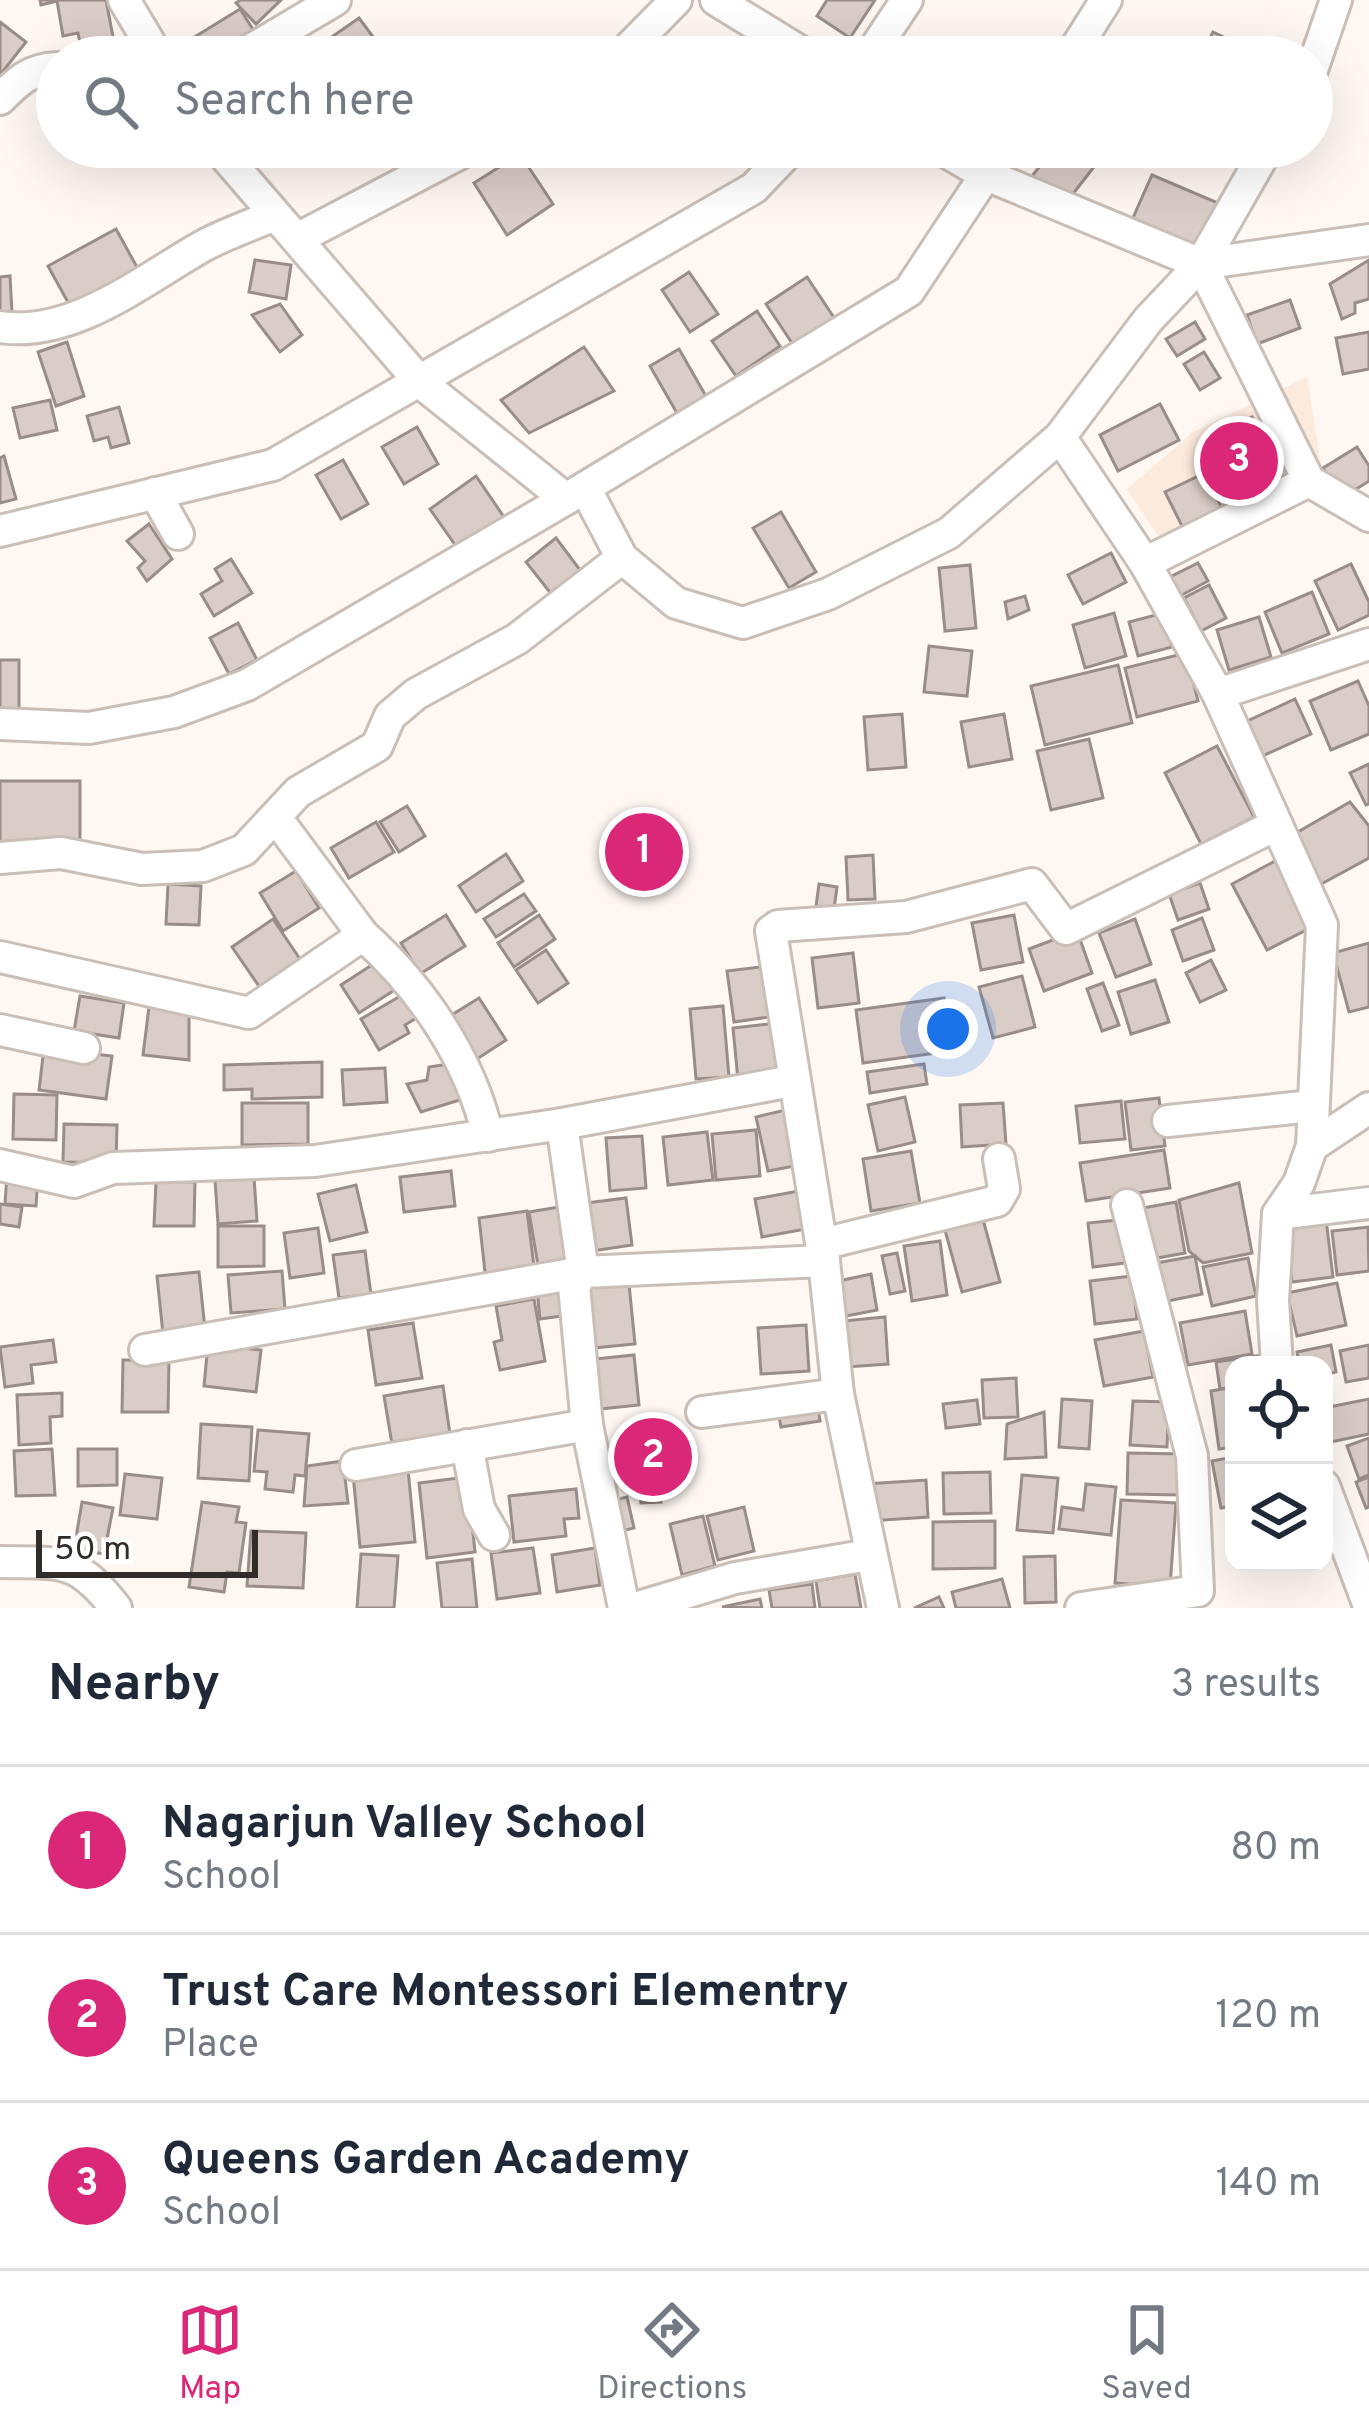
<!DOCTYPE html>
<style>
body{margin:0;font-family:Overpass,sans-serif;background:#f2f2f3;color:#1f2937}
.controls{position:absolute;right:36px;bottom:36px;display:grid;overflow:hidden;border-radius:24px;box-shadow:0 12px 48px #0002}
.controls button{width:108px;height:108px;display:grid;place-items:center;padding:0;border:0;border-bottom:3px solid #e0e1e3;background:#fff;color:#1f2937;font:60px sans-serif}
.scale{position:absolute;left:36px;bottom:30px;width:222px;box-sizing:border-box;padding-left:12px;border:6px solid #302c29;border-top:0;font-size:33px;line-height:42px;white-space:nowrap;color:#302c29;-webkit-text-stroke:9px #fff;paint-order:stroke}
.you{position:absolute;left:948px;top:1029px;width:42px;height:42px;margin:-30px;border:9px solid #fff;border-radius:50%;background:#1a73e8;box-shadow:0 0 0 18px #1a73e833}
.badge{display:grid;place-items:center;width:78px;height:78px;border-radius:50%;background:#db2777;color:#fff;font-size:39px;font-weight:700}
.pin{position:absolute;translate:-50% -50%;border:6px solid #fff;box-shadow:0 3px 12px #0006}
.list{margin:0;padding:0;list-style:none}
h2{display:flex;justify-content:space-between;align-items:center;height:156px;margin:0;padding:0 48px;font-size:51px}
h2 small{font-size:39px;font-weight:400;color:#747a83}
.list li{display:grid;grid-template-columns:78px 1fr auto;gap:36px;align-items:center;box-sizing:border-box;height:168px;padding:0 48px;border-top:3px solid #e0e1e3}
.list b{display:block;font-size:45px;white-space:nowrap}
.list p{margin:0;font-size:39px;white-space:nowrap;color:#747a83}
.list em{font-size:39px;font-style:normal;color:#747a83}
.icon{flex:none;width:66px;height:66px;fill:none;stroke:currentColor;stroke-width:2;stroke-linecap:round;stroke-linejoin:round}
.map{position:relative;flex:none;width:1369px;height:1608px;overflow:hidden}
.search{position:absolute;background:#fff;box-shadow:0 12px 48px #0002;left:36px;right:36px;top:36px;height:132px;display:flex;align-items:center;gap:30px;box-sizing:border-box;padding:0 42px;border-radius:66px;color:#747a83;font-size:45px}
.sheet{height:660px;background:#fff}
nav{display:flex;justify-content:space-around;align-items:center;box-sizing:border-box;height:168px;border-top:3px solid #e0e1e3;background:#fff;font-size:33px;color:#747a83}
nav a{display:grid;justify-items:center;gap:6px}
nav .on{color:#db2777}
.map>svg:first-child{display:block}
.built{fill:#fceadc}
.building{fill:#daccc7;stroke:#9a8d89;stroke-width:3}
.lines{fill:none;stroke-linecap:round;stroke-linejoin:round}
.minor-casing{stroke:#cabfb7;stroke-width:36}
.minor{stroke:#fff;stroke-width:30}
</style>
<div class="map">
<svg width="1369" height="1608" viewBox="0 0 1369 1608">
<rect width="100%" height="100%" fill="#fef7f2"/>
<!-- built -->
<polygon class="built" points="1307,377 1323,479 1174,560 1127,489 1193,432"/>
<!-- building -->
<g class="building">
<polygon points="40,0 106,0 114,42 81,48 78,33 63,36 57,1 41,5"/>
<polygon points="240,0 281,0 256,24 236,3"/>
<polygon points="827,0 875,0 850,38 817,16"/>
<polygon points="240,9 254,31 205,57 193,38"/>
<polygon points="359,18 388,57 349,57 333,36"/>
<polygon points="0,22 26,42 0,75"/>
<polygon points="1213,32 1234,42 1226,57 1201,57"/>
<polygon points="1055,147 1107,150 1066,203 1032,176"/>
<polygon points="520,154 553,204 507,235 474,183"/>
<polygon points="1152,175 1218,203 1198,248 1132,220"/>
<polygon points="116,229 138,269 70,306 48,266"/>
<polygon points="255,260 291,265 286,299 249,292"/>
<polygon points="1369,260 1369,299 1355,303 1355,313 1342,319 1330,284"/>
<polygon points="689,272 718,314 690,332 662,290"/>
<polygon points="10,276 12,313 0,314 0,277"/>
<polygon points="807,277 837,322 796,349 766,304"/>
<polygon points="1290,300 1300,328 1257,344 1247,315"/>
<polygon points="280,304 302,335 280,352 252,315"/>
<polygon points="757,311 780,346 736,376 712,341"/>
<polygon points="1195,322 1205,339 1177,356 1166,339"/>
<polygon points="1369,332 1369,369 1343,374 1336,338"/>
<polygon points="67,342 84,396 56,406 38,352"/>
<polygon points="584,347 614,391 529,433 501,400"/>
<polygon points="679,349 707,398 678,415 650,366"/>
<polygon points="1204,352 1220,378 1200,390 1184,364"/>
<polygon points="50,400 57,430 20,438 13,408"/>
<polygon points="1160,404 1179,440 1118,471 1100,435"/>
<polygon points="119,407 129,443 111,448 108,437 94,441 87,416"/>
<polygon points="1252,417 1288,475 1268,487 1231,429"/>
<polygon points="417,427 438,464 404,484 382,447"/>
<polygon points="1357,447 1369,466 1369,481 1342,498 1323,468"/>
<polygon points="4,456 16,499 0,503 0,458"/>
<polygon points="1238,456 1262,495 1228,511 1211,470"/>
<polygon points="343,460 368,504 341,519 316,475"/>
<polygon points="1205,473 1227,519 1188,538 1165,492"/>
<polygon points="476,476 504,517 458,549 430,509"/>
<polygon points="781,512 816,572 789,588 753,528"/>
<polygon points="149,524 172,559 147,581 138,568 145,561 127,541"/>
<polygon points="556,538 586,578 556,600 526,562"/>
<polygon points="1111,553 1126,582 1083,604 1068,575"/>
<polygon points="231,559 252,593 214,616 201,594 222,581 215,569"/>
<polygon points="1198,563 1208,581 1178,597 1168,578"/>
<polygon points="1351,564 1369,602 1369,615 1338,630 1315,581"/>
<polygon points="970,565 976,628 945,631 939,568"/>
<polygon points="1209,585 1226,618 1201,631 1184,598"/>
<polygon points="1312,592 1329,634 1282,653 1265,612"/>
<polygon points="1025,596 1029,610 1008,619 1005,602"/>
<polygon points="1114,613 1126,656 1085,668 1073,625"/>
<polygon points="1163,613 1172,647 1138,656 1129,622"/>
<polygon points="1259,617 1271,657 1229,670 1217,630"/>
<polygon points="238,623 257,660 229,674 210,638"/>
<polygon points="929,646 972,651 967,696 924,692"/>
<polygon points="1186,653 1198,701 1137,717 1125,668"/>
<rect x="0" y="660" width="19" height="56"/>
<polygon points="1118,665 1132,723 1045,745 1031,686"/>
<polygon points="1358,681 1369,706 1369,734 1331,750 1310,701"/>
<polygon points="1295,699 1311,734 1258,758 1243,723"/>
<polygon points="902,714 906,767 868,770 864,717"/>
<polygon points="1004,714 1012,759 969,767 961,722"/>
<polygon points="1089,739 1103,798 1051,810 1037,751"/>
<polygon points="1217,746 1254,817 1201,844 1165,773"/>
<polygon points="1369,764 1369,804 1366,805 1350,773"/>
<rect x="0" y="781" width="80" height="62"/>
<polygon points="1350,802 1369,826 1369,858 1314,888 1291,836"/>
<polygon points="407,806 425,836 399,852 380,822"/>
<polygon points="376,822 394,852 349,878 331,848"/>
<polygon points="506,854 523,881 476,912 459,886"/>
<polygon points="873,855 875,899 848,900 846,857"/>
<polygon points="1277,860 1312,927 1267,950 1232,884"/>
<polygon points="296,871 319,908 283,931 260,893"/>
<polygon points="1200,883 1209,909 1178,920 1169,894"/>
<polygon points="168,884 201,886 199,925 166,924"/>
<polygon points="819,884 837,887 834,909 816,906"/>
<polygon points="524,894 536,911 496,937 484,919"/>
<polygon points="446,915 465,946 420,974 401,943"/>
<polygon points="539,915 555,939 514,967 498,943"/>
<polygon points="1014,915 1023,962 981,970 972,923"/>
<polygon points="1202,918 1214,950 1183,961 1172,930"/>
<polygon points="273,919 304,965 263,992 232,947"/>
<polygon points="1135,919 1151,964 1116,977 1099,933"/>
<polygon points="1077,931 1092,973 1044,991 1029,949"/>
<polygon points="1369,943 1369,1007 1349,1012 1333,953"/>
<polygon points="546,950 568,983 538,1003 516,970"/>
<polygon points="853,953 859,1003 818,1008 812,958"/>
<polygon points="381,959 399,987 359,1013 341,985"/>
<polygon points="1211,960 1226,990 1200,1002 1186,973"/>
<polygon points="768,966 775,1016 734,1022 727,971"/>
<polygon points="1022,976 1035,1027 993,1038 979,987"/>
<polygon points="1155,980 1169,1022 1131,1034 1118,992"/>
<polygon points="1103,983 1119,1025 1102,1031 1087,989"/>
<polygon points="409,991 423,1014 405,1025 409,1033 379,1050 361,1019"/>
<polygon points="80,996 124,1003 119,1038 74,1031"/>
<polygon points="479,998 506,1040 477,1059 450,1016"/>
<polygon points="944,998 951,1051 863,1063 856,1010"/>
<polygon points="723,1006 729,1077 696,1079 690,1009"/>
<polygon points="149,1007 189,1012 189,1060 143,1055"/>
<polygon points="778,1023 783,1075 738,1080 733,1028"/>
<polygon points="44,1048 112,1056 106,1099 39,1090"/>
<polygon points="322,1062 322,1097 252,1099 252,1089 224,1090 224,1065"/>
<polygon points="449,1064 466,1098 421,1112 407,1084 427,1080 429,1067"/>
<polygon points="924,1064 927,1084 870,1093 867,1072"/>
<polygon points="385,1068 387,1102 344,1105 342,1070"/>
<polygon points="14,1094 57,1095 56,1140 13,1139"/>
<polygon points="905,1097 915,1142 878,1151 868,1105"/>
<polygon points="1159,1098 1165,1146 1131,1150 1125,1102"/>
<polygon points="1121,1101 1125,1139 1080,1143 1076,1106"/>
<polygon points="242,1103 308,1103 308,1144 242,1145"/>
<polygon points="1003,1103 1006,1144 962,1147 960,1105"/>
<polygon points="794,1108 805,1164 768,1171 756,1117"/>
<polygon points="64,1124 117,1125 116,1163 63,1162"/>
<polygon points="756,1130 760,1176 716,1180 712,1134"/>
<polygon points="707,1132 713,1180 668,1185 663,1137"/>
<polygon points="642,1136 646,1188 610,1191 606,1138"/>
<polygon points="1164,1150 1170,1188 1086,1201 1080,1163"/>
<polygon points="911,1151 920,1203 871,1211 863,1159"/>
<polygon points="451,1171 455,1206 404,1212 400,1177"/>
<polygon points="7,1174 38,1176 36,1206 5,1204"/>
<polygon points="254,1177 257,1221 218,1224 215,1180"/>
<polygon points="156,1181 195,1182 194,1226 154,1226"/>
<polygon points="1239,1183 1252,1253 1203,1263 1189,1251 1179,1200"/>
<polygon points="356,1185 367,1232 330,1241 318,1194"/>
<polygon points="804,1190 811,1228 762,1237 755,1199"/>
<polygon points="626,1198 632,1245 592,1251 586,1203"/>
<polygon points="1176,1202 1185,1253 1152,1259 1143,1208"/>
<polygon points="0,1204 22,1207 19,1227 0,1224"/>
<polygon points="565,1206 575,1265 539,1271 529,1212"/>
<polygon points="527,1211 535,1274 486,1281 479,1218"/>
<polygon points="981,1212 1000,1282 962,1292 943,1223"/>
<polygon points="1128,1219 1133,1262 1093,1267 1088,1223"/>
<polygon points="1326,1219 1333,1277 1292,1282 1285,1223"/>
<polygon points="218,1226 264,1226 264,1266 218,1267"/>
<polygon points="1368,1227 1369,1271 1337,1275 1332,1231"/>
<polygon points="318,1228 324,1273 290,1278 284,1233"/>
<polygon points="940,1241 947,1295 912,1301 904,1246"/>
<polygon points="365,1251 371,1294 339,1298 333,1255"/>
<polygon points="897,1253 905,1291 890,1294 882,1256"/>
<polygon points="1195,1256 1202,1294 1158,1303 1151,1264"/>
<polygon points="1248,1258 1256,1296 1212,1306 1203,1267"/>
<polygon points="282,1271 285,1309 231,1313 228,1275"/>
<polygon points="199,1272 205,1329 163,1334 157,1276"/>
<polygon points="871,1274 877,1310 841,1317 834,1282"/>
<polygon points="1132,1276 1137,1319 1095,1324 1090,1281"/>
<polygon points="1337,1283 1346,1325 1297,1336 1287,1293"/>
<polygon points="629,1284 635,1344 593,1348 588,1288"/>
<polygon points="566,1286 569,1315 540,1319 537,1290"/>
<polygon points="534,1299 545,1361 500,1370 494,1342 502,1340 496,1306"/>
<polygon points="1245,1311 1252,1354 1188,1365 1180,1323"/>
<polygon points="885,1317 888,1364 847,1367 843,1321"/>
<polygon points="413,1323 422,1378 376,1385 368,1330"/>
<polygon points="806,1325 809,1371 761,1374 758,1328"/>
<polygon points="1144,1331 1153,1377 1104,1386 1095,1340"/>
<polygon points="53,1340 56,1362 31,1365 33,1383 5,1387 0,1347"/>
<polygon points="208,1344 261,1350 256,1392 204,1386"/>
<polygon points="1331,1345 1336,1372 1324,1375 1324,1365 1299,1365 1297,1352"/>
<polygon points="1369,1345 1369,1378 1346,1382 1340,1351"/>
<polygon points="634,1355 639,1405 600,1409 595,1359"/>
<polygon points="1263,1355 1264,1365 1234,1365 1234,1387 1220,1389 1216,1362"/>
<polygon points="123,1360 169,1360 168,1412 122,1412"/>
<polygon points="1016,1378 1018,1417 984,1418 982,1380"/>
<polygon points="443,1386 450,1434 392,1444 384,1396"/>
<polygon points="1234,1387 1234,1447 1219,1449 1211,1391"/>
<polygon points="62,1393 62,1416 50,1417 51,1443 19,1445 17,1395"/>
<polygon points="817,1399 820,1421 781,1427 777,1406"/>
<polygon points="1062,1399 1092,1401 1089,1449 1059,1447"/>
<polygon points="1369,1399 1369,1434 1326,1443 1324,1408"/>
<polygon points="977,1400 980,1424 946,1428 943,1404"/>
<polygon points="1133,1401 1169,1402 1167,1447 1130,1445"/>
<polygon points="1044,1412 1046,1457 1005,1459 1007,1424"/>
<polygon points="201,1424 252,1427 249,1481 198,1478"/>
<polygon points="676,1424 681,1486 660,1488 661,1502 641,1503 639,1486 630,1487 625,1429"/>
<polygon points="258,1430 309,1434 305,1476 295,1475 293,1492 265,1489 267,1472 254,1471"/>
<polygon points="1369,1438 1369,1475 1359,1479 1347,1446"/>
<polygon points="52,1449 55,1495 16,1496 14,1451"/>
<polygon points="78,1449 117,1449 117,1485 78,1486"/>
<polygon points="1128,1453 1183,1454 1181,1495 1127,1494"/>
<polygon points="1234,1457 1234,1506 1221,1508 1212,1461"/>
<polygon points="343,1461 348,1503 304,1506 307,1466"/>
<polygon points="408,1469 415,1542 360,1547 353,1474"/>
<polygon points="990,1472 991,1513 944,1514 943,1473"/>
<polygon points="125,1474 162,1478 157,1519 120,1515"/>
<polygon points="1022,1475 1058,1478 1053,1533 1017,1530"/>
<polygon points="467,1477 475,1552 427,1558 419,1483"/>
<polygon points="1369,1477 1369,1507 1366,1508 1356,1482"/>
<polygon points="926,1480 928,1517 869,1521 866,1484"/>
<polygon points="1086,1484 1116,1487 1111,1535 1059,1529 1062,1507 1083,1510"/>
<polygon points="576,1489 579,1518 564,1519 566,1536 514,1542 509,1496"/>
<polygon points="627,1497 634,1528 618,1532 610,1501"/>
<polygon points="1121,1500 1176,1503 1170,1587 1115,1583"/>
<polygon points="82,1502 113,1508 104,1554 74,1549"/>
<polygon points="202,1502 239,1507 236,1522 246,1523 239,1573 227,1572 224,1592 189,1587"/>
<polygon points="744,1507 754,1551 718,1560 707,1516"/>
<polygon points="703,1516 715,1566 682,1575 670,1524"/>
<polygon points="995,1521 995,1568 933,1569 933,1522"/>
<polygon points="251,1531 306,1533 303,1588 247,1586"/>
<polygon points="533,1548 540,1593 497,1599 491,1553"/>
<polygon points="595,1548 600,1585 557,1592 552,1555"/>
<polygon points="361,1554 398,1556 394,1608 357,1608"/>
<polygon points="1055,1556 1056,1602 1025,1603 1024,1557"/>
<polygon points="472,1559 477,1608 442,1608 437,1563"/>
<polygon points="855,1574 861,1608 820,1608 816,1581"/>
<polygon points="1002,1579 1010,1608 956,1608 952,1592"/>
<polygon points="812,1584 815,1608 772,1608 769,1590"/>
<polygon points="939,1597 944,1608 914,1608"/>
<polygon points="760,1599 762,1608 722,1607"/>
</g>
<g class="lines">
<!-- minor casing -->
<g class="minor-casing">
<g id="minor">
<polyline points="124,0 158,57"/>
<polyline points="716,0 809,57"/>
<polyline points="239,57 335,0"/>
<polyline points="620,57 676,0"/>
<polyline points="869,57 907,0"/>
<polyline points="1070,57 1106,0"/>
<polyline points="1312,70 1336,0"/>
<path d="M 0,99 C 18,81 30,69 57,68"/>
<polyline points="217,147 420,382 566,499 909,291 1004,147"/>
<polyline points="297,239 472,147"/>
<polyline points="1201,264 1309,481"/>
<polyline points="1201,264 1369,240"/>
<polyline points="1201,264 1268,147"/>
<path d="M 0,327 C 73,338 143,280 203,246 C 225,234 249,226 272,216"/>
<polyline points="1060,437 1145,563 1218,694 1322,925 1312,1146 1299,1183 1278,1214 1273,1301 1277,1365"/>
<polyline points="585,488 622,558 676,603 743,623 828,594 949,533 1060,437 1148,320 1201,264 984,174 938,147"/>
<polyline points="155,493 178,534"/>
<polyline points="0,531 273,465 754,188 793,147"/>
<polyline points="1145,563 1309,481 1369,516"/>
<polyline points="1218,694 1369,644"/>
<polyline points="0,724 89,728 174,712 247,685 566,499"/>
<polyline points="277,819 363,935"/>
<polyline points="0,858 61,853 142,869 203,866 244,850 298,792 377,746 390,716 416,694 517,639 622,558"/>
<path d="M 0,957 L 249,1013 L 363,935 C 421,987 470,1058 488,1136"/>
<polyline points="0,1030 84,1048"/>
<polyline points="1168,1121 1313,1106"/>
<polyline points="562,1124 583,1272 574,1286 587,1425 624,1608"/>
<polyline points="1312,1146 1369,1108"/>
<polyline points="0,1165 74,1182 113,1168 315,1161 562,1124 792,1081"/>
<polyline points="1278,1214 1369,1203"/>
<polyline points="822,1244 997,1201 1004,1189 999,1159"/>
<polyline points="145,1350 583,1272 824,1261"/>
<polyline points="702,1412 838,1394"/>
<polyline points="467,1445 479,1509 494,1535"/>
<polyline points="356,1465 587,1425"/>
<polyline points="1324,1486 1369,1606"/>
<path d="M 0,1562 C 62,1563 76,1557 116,1608"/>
<polyline points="635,1608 735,1578 869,1555"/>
<polyline points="883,1608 838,1394 824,1261 771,931 778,926 906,917 1032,884 1066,929 1276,825"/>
<polyline points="1081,1608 1198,1591 1192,1456 1127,1205"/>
</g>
</g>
<!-- minor -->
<use href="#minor" class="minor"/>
</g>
</svg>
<div class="controls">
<button><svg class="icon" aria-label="locate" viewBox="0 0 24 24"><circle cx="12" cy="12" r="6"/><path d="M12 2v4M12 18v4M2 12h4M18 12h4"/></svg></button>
<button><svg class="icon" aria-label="layers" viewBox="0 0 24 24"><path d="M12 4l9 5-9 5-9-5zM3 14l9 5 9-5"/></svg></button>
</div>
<div class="scale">50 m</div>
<div class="you"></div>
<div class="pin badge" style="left:644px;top:852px">1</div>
<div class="pin badge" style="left:653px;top:1457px">2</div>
<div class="pin badge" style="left:1239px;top:461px">3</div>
<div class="search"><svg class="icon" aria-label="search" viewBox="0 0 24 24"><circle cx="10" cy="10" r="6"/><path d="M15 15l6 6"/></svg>Search here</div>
</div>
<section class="sheet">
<h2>Nearby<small>3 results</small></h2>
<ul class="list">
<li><span class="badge">1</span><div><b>Nagarjun Valley School</b><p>School</p></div><em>80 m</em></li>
<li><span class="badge">2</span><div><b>Trust Care Montessori Elementry</b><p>Place</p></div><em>120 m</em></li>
<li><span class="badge">3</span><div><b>Queens Garden Academy</b><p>School</p></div><em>140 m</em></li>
</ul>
</section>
<nav>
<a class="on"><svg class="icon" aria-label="map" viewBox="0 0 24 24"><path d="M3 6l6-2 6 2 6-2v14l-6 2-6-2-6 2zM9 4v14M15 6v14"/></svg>Map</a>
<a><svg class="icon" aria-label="directions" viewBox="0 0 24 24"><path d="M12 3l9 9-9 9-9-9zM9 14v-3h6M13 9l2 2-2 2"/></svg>Directions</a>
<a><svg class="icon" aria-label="saved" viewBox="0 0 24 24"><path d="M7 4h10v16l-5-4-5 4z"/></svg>Saved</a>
</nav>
